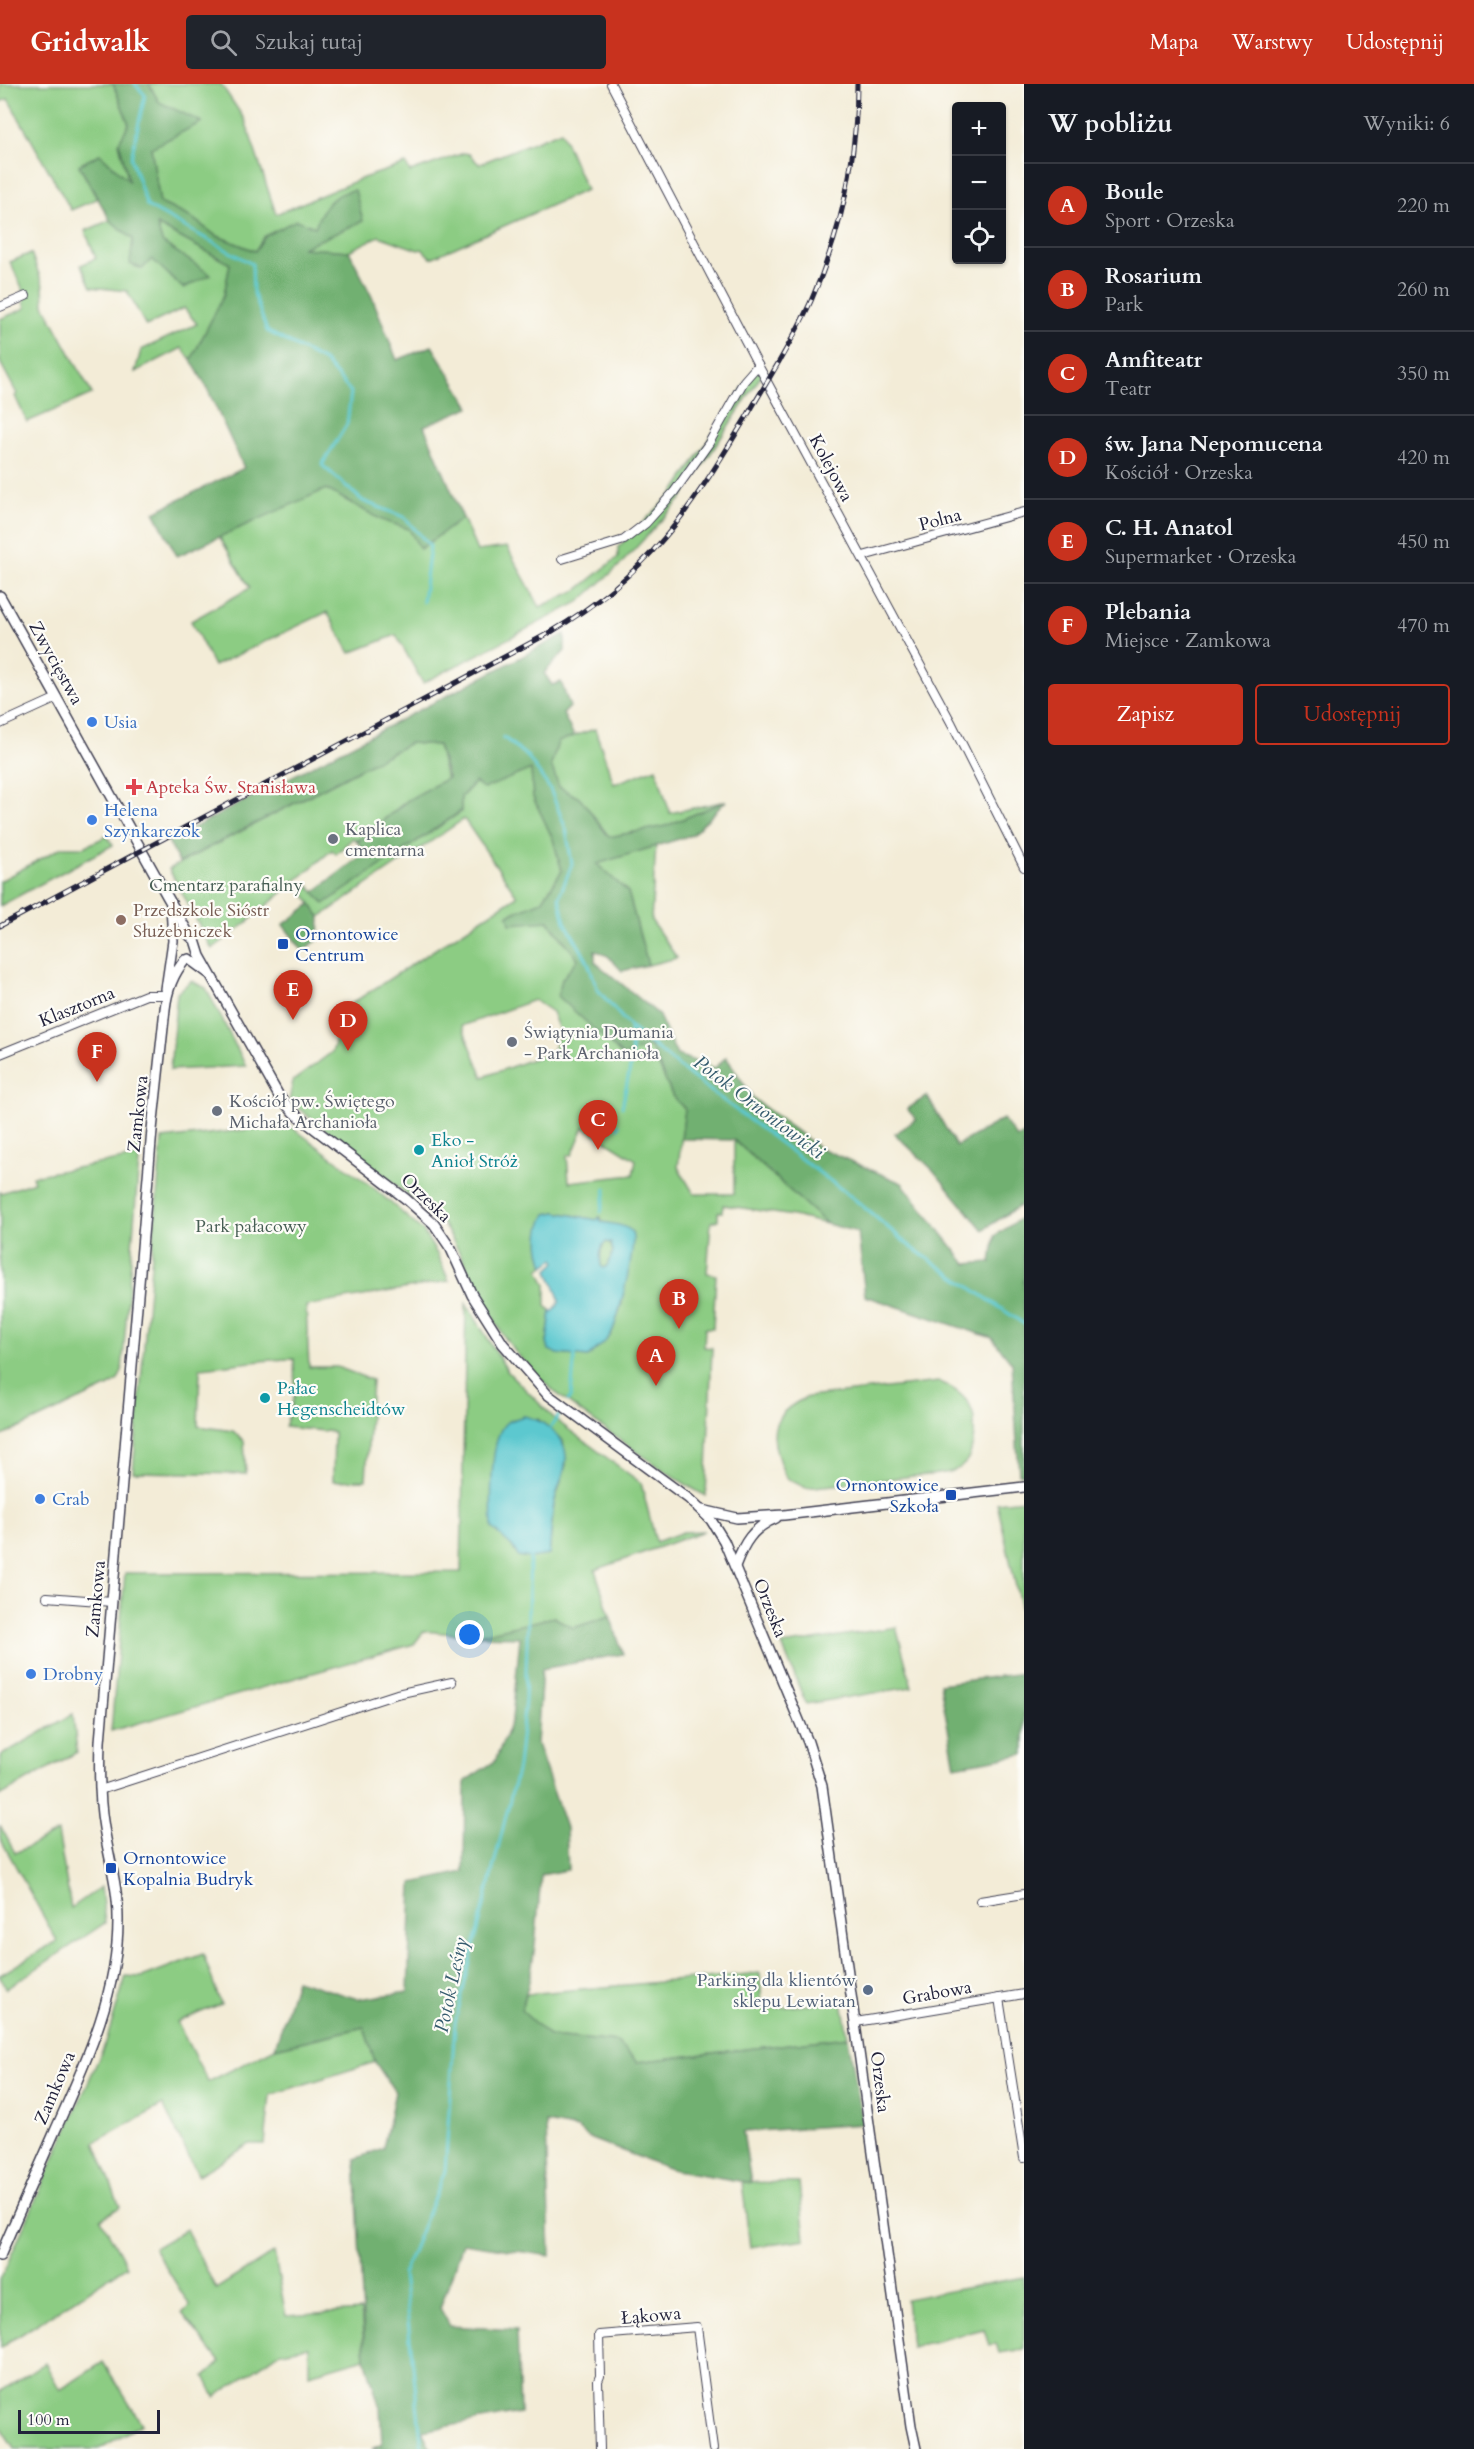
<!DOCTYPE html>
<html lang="pl">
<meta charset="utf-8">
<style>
body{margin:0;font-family:Cardo,serif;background:#20242c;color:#f1f3f6}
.controls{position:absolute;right:18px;top:18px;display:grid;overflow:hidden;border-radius:6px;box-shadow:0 2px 4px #0004}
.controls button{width:54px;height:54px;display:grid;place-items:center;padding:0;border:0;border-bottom:2px solid #363941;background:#171b24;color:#f1f3f6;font:30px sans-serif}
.scale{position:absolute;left:18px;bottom:15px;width:142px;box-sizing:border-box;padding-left:6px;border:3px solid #22223b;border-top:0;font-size:16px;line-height:21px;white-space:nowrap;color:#22223b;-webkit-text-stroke:4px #fdfcf7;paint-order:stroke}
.you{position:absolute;left:470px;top:1551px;width:21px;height:21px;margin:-15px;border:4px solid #fff;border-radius:50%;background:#1a73e8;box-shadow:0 0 0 9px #1a73e833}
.badge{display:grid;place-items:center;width:39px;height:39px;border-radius:50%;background:#c8321e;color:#fff;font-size:20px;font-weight:700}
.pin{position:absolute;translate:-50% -50px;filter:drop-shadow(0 2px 3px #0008)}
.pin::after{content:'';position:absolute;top:32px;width:21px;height:18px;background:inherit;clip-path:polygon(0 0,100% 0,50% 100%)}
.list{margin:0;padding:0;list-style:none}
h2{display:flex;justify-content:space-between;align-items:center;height:78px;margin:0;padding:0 24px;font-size:26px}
h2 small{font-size:20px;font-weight:400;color:#9ea1a6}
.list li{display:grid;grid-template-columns:39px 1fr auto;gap:18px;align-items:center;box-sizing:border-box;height:84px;padding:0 24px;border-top:2px solid #363941}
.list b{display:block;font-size:22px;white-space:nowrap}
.list p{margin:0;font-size:20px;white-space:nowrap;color:#9ea1a6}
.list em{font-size:20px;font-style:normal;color:#9ea1a6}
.actions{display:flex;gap:12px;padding:18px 24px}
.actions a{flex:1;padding:14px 0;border:2px solid #c8321e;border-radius:6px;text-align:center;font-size:21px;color:#c8321e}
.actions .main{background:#c8321e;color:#fff}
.icon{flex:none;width:33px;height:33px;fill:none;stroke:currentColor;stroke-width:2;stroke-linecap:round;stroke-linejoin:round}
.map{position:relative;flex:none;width:1024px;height:2365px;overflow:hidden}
header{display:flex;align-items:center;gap:36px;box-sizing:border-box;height:84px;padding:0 30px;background:#c8321e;color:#fff}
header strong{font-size:28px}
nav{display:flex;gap:33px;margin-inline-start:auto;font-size:21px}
.search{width:420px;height:54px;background:#20242c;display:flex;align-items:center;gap:15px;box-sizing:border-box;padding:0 21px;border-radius:6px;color:#9ea1a6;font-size:22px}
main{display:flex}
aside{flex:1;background:#171b24}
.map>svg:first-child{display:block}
.green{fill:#8ccc83;stroke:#57775f;stroke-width:1.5;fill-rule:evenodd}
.forest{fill:#71b071;stroke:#4a6956;stroke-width:1.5}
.water{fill:#5bc8cf;stroke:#3e7585;stroke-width:1.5;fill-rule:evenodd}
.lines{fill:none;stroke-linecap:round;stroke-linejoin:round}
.stream{stroke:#5bc8cf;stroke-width:3}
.minor-casing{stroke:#414052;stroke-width:10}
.tertiary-casing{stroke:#414052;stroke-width:12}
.minor{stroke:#fff;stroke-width:8}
.tertiary{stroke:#fff;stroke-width:9}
.rail-casing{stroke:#22223b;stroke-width:5}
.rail{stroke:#fdfcf7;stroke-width:3;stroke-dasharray:9;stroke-linecap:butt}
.shop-dot{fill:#3f7fe0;stroke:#fdfcf7;stroke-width:2}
.health-dot{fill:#e0444e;stroke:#fdfcf7;stroke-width:2}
.worship-dot{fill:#6b7280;stroke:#fdfcf7;stroke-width:2}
.education-dot{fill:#8d6e63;stroke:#fdfcf7;stroke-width:2}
.transit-dot{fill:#1a4fb4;stroke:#fdfcf7;stroke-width:2}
.culture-dot{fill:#0f9aa8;stroke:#fdfcf7;stroke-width:2}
.service-dot{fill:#5c6f8a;stroke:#fdfcf7;stroke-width:2}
.labels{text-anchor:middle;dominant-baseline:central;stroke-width:4.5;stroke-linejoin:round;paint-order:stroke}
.street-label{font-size:18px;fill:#22223b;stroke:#fdfcf7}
.shop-label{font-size:18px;fill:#366cbe;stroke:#fdfcf7;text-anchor:start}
.health-label{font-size:18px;fill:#be3a42;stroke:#fdfcf7;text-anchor:start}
.worship-label{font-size:18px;fill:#5b616d;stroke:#fdfcf7;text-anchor:start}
.park-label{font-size:18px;fill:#475e54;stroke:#fdfcf7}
.education-label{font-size:18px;fill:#785e54;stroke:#fdfcf7;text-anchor:start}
.transit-label{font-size:18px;fill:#164399;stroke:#fdfcf7;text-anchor:start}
.culture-label{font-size:18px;fill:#0d838f;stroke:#fdfcf7;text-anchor:start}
.service-label{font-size:18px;fill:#4e5e75;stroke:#fdfcf7;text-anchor:end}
.water-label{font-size:20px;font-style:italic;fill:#365c6f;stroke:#fdfcf7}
</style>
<header>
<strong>Gridwalk</strong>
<div class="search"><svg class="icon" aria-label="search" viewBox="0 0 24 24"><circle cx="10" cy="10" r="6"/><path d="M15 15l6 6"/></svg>Szukaj tutaj</div>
<nav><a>Mapa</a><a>Warstwy</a><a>Udostępnij</a></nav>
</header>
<main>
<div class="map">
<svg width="1024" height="2365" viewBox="0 0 1024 2365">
<rect width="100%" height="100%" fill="#fdfcf7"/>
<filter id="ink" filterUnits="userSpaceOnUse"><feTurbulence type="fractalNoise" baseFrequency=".0167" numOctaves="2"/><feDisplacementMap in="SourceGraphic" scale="12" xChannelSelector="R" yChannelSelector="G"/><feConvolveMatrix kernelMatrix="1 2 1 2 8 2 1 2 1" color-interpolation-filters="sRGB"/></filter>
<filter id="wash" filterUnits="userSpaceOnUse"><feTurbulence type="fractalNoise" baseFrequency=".008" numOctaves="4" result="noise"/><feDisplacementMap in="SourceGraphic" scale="24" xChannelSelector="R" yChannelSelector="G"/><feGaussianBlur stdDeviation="1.35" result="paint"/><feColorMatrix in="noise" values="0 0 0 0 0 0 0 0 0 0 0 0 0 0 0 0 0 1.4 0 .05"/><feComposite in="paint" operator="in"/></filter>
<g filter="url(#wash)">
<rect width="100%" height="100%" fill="#f3ecd7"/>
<!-- green -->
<g class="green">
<polygon points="0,0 113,0 129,40 119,58 129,98 100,70 79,81 97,115 71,126 8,15 0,18"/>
<polygon points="149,0 221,0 245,36 276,130 363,94 406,80 410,88 464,69 469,70 479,80 561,47 586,106 431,174 422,165 418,166 379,152 349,167 300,164 315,143 265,152 255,167 215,151 192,134 160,119 151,63 159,18"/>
<polygon points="110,136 133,155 183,204 210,191 162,158 157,141 230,180 224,211 191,276 182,264 135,288 141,266 197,240 184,224 146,242 127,207 91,203 81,181 96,174 85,147"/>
<polygon points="31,169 43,201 44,221 92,310 27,338 15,312 17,310 0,278 0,235 26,224 24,217 26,212 10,178"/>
<polygon points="758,281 763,289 681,415 620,481 579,518 423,599 396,551 350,569 327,528 214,582 191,537 250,504 219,452 326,405 382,436 409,445 420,465 463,434 477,467 507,463 540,523 577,506 618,473 618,463 674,408"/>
<polygon points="595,645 614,700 656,684 670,729 726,717 666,742 609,753 581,715 559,703 551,681 558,657"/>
<polygon points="410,659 438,661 445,691 448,694 408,716 357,757 353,754 336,770 332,766 244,841 212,865 169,785"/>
<path d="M 531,685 L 533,713 L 553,755 L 562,787 L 542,817 L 508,831 L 548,837 L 579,876 L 562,895 L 650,962 L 673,1013 L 685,1025 L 678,1083 L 694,1110 L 734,1110 L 734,1056 L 827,1140 L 793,1132 L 723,1121 L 723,1128 L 718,1128 L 718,1136 L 711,1138 L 707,1189 L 716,1191 L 713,1244 L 705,1244 L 704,1263 L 712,1264 L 706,1412 C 676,1396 649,1376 622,1357 C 579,1327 536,1299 506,1255 C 480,1217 466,1173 440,1136 L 289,1017 L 293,997 L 332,968 L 335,959 L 337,929 L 517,812 L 464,735 L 320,833 L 302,807 L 309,802 L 324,819 L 461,728 L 461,713 L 476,698 L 484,704 ZM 534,916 L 552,928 L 560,949 L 552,968 L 483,993 L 462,942 ZM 584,1043 L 636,1076 L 633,1091 L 569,1098 L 567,1071 L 572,1071 ZM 556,1128 L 597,1136 L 601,1133 L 602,1138 L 628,1145 L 622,1219 L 611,1251 L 588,1273 L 558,1270 L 547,1259 L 551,1227 L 546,1222 L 546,1201 L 539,1186 L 544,1182 L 546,1130 Z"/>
<polygon points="107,752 113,761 0,822 0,797 62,763 84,763"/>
<polygon points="656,762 651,836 677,874 648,881 628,808 596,780"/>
<polygon points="191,897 206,904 246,982 170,986 177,909"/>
<path d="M 289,1041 L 375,1105 L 423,1147 L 437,1170 L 449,1197 L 306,1222 L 309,1283 L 337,1283 L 372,1296 L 366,1396 L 333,1397 L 334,1348 L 285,1343 L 295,1310 L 294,1275 C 262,1275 231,1281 200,1284 L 198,1342 L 233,1347 L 244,1357 L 246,1390 L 133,1388 L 162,1055 Z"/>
<polygon points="137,1064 140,1065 122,1287 118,1296 109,1302 0,1353 0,1107 1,1109 34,1098 32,1092 135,1073 129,1065"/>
<path d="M 606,1158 L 610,1158 L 613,1168 L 607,1183 L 604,1184 L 601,1182 C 600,1173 599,1165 606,1158 Z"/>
<path d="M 466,1219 L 508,1288 L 556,1336 L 641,1399 L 656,1458 L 683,1448 L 704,1447 L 595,1486 L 610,1532 L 573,1544 L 554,1533 L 474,1552 L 424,1547 L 414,1560 L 111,1647 L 125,1489 L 461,1488 ZM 538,1335 L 563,1357 L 566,1381 L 554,1420 L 549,1471 L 518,1472 L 512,1462 Z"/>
<path d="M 939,1298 C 956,1305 972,1315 974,1336 C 975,1349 973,1375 961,1383 C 947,1392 922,1391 906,1393 C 873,1397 839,1400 806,1404 L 786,1394 C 770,1356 764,1331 808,1313 Z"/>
<polygon points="1024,1416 1024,1538 997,1419"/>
<polygon points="896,1543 912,1603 806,1620 782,1561"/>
<polygon points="73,1630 77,1668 0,1712 0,1672"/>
<polygon points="0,1741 15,1769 58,1748 71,1824 101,1803 105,1839 6,1905 0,1891 57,1857 0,1754"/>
<polygon points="203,1870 221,1920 177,1938 208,1998 275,1964 364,1943 375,1978 270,2011 265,2060 250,2060 198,2091 163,2021 95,2058 120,2123 101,2135 127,2182 0,2264 0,2196 106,1958 126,1892 142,1893"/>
<polygon points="760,1889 762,1925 842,1918 848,1953 637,1978 617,1958 549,1952 520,1926 527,1910"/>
<polygon points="742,2098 799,2099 805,2155 750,2163"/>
<polygon points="186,2145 216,2205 274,2168 286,2232 361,2227 365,2274 309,2290 309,2263 281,2268 215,2313 205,2292 220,2278 182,2229 190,2222 154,2164"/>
<polygon points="1024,2193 1024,2265 999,2269 996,2259 989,2262 984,2245 911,2263 906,2215"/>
<polygon points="103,2278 142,2340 99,2365 15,2365 0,2342 0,2309 45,2279 60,2306"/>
</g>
<!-- forest -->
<g class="forest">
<path d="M 113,0 L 149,0 L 159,18 L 202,38 L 151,64 L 160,119 L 192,134 L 215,151 L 255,167 L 265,152 L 296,136 L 315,143 C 322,123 333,109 355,106 L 363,137 L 302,164 L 349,167 L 372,213 L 397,276 L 432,262 L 470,323 L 424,342 L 463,434 L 420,465 L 409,445 L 382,436 L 326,405 L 177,472 L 154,428 L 244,384 L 206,302 L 191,276 L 224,211 L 230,180 L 157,141 L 162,158 L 211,191 L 183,204 L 152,175 L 142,185 L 130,180 L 133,155 L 110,136 L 79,81 L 100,70 L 129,97 L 119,58 L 129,40 Z"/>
<polygon points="565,550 565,567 544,589 552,601 561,598 570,623 563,630 574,652 558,658 551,681 559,703 581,715 609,753 666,742 726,717 692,751 597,780 628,808 648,881 622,887 608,872 595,866 595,878 658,930 677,971 715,984 726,973 754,1015 818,1063 902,1099 966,1180 991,1178 995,1152 1024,1132 1024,1390 1019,1390 1012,1279 992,1254 865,1212 858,1148 827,1140 734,1056 681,1055 685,1025 673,1013 650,962 623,972 558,912 562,895 578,875 549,837 510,840 508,831 542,817 562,787 553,755 533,713 531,685 484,705 475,698 461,713 461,727 324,820 314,808 366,768 357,758 408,716 448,694 438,661 410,659 179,779 168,757"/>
<polygon points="311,820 320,833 319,855 303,867 283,841"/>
<polygon points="927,1012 956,1062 1003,1035 1017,1054 1024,1050 1024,1119 983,1146 933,1086 895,1050 916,1035 907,1025"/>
<path d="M 610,1532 L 623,1570 L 542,1585 L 537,1660 L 566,1744 L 568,1786 L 541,1791 C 537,1835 536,1884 521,1926 L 549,1952 L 617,1958 L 637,1978 L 848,1953 L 863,2040 L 743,2048 L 751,2099 L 670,2085 L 591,2055 L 578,2045 L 546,2039 L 550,2172 L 463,2159 L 440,2224 L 450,2242 L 517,2246 L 520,2329 L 422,2347 L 431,2365 L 372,2365 L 382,2360 L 380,2324 L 365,2274 L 355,2075 L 383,2064 L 395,2008 L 375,1978 L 364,1943 L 275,1964 L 296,1896 L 358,1915 L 408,1908 L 412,1799 L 464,1788 L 465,1697 L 495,1677 L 512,1635 L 520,1553 L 474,1552 L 554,1533 L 573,1544 Z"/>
<polygon points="1024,1589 1024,1670 955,1682 940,1600"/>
</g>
<!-- water -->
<g class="water">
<path d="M 556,1128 L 597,1136 L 599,1133 L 602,1138 C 610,1140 629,1141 632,1149 C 637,1160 618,1237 611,1250 C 607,1258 595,1266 588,1273 L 558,1270 L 549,1266 L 547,1259 L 551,1227 L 554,1227 L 560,1217 L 548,1186 L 556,1178 L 554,1175 L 544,1182 C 538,1163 536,1148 546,1130 ZM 606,1158 L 611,1159 L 613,1168 L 607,1182 L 604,1184 L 601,1182 C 600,1172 599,1164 606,1158 Z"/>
<path d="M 524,1332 C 536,1335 543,1338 552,1346 C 579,1371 560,1391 554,1420 C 551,1436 551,1454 549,1471 L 530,1474 L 518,1472 L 512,1462 L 492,1444 C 491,1422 489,1353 506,1339 C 510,1336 519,1334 524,1332 Z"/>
</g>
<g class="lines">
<!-- stream -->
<g class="stream">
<polyline points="135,0 145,11 131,74 147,122 252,180 253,207 267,247 324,277 351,308 347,340 322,381 363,417 404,433 430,462 423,518"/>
<polyline points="503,653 528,673 550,705 566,745 572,780 559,813 565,838 587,876 598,906 630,943 683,986 853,1114 911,1163 1024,1240"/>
<polyline points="622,1023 632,975 630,944"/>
<polyline points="618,1044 619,1041"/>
<polyline points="601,1128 606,1105"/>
<polyline points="568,1317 571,1312 575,1269"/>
<polyline points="550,1344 559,1331"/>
<polyline points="422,2365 403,2190 445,2087 455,1939 518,1683 525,1616 530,1474"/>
</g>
</g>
</g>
<g filter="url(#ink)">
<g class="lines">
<!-- minor casing -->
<g class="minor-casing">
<g id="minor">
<polyline points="611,0 758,281 952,640 1024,783"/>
<polyline points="0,223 26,212"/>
<polyline points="863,472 1024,428"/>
<polyline points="562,475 624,456 646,439 674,408 709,359 744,297 758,281"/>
<polyline points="0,640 57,614"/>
<polyline points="0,970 146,911 167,911"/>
<polyline points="47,1513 112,1518"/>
<polyline points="100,1706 397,1610 452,1598"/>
<polyline points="980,1817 1024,1810"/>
<polyline points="999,1914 1024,2074"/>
<polyline points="856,1938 1024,1910"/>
<polyline points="600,2365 598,2297 600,2292 599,2251 697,2243 713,2365"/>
</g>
</g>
<!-- tertiary casing -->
<g class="tertiary-casing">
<g id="tertiary">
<polyline points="0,512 167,812 190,852 195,856 200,872 279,1012 294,1029 406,1115 434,1140 451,1165 472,1211 503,1260 547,1310 689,1415 711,1436 724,1457 808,1658 822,1702 911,2342 916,2365"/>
<polyline points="189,875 208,889"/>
<polyline points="166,905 173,857 171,821"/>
<polyline points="702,1426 737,1434 784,1431 1024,1403"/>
<path d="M 735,1482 C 744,1459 752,1444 776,1434"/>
<path d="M 0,2172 C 18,2130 37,2088 55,2047 C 85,1980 119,1908 118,1834 C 118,1804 109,1774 104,1744 C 99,1716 99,1687 100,1658 L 152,1046 L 165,925 C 167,907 173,890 185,876"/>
</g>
</g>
<!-- minor -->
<use href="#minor" class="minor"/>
<!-- tertiary -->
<use href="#tertiary" class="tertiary"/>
<!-- rail casing -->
<g class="rail-casing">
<path id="rail" d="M 0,842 L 551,548 C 650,489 688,429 747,332 C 769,294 793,257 811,217 C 841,149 857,74 857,0"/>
</g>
<!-- rail -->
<use href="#rail" class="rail"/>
</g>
</g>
<!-- markers -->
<g class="shop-dot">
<circle cx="92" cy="638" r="6"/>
<circle cx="92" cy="736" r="6"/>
<circle cx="40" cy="1415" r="6"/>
<circle cx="31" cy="1590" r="6"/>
</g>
<path class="health-dot" d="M131 694h6v6h6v6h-6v6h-6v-6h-6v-6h6z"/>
<g class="worship-dot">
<circle cx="333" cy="755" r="6"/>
<circle cx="512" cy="958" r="6"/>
<circle cx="217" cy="1027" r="6"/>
</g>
<circle class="education-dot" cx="121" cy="836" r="6"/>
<g class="transit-dot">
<rect x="277" y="854" width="12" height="12" rx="3"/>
<rect x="945" y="1405" width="12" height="12" rx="3"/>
<rect x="105" y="1778" width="12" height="12" rx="3"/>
</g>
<g class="culture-dot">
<circle cx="419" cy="1066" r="6"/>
<circle cx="265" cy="1314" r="6"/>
</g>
<circle class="service-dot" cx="868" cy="1906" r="6"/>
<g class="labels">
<!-- street labels -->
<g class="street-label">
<text transform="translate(831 384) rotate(62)">Kolejowa</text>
<text transform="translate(940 436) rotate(-15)">Polna</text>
<text transform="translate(56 579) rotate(61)">Zwycięstwa</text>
<text transform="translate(77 923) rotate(-22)">Klasztorna</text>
<text transform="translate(138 1030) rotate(-84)">Zamkowa</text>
<text transform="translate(426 1114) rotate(44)">Orzeska</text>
<text transform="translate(96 1515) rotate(-85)">Zamkowa</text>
<text transform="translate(770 1524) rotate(68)">Orzeska</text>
<text transform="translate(937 1909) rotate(-10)">Grabowa</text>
<text transform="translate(880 1998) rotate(83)">Orzeska</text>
<text transform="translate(55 2004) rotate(-67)">Zamkowa</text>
<text transform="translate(651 2232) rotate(-5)">Łąkowa</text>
</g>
<!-- shop labels -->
<g class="shop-label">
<text x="104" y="638">Usia</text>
<text x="104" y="726">Helena<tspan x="104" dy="21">Szynkarczok</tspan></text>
<text x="52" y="1415">Crab</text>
<text x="43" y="1590">Drobny</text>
</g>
<!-- health labels -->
<g class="health-label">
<text x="146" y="703">Apteka Św. Stanisława</text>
</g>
<!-- worship labels -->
<g class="worship-label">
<text x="345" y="745">Kaplica<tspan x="345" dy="21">cmentarna</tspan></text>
<text x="524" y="948">Świątynia Dumania<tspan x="524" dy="21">- Park Archanioła</tspan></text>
<text x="229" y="1017">Kościół pw. Świętego<tspan x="229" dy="21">Michała Archanioła</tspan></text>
</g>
<!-- park labels -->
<g class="park-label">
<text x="226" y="801">Cmentarz parafialny</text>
<text x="251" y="1142">Park pałacowy</text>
</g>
<!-- education labels -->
<g class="education-label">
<text x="133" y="826">Przedszkole Sióstr<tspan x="133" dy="21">Służebniczek</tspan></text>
</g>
<!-- transit labels -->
<g class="transit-label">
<text x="295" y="850">Ornontowice<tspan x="295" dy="21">Centrum</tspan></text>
<text x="939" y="1401" text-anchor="end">Ornontowice<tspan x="939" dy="21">Szkoła</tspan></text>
<text x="123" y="1774">Ornontowice<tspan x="123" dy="21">Kopalnia Budryk</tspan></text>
</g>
<!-- culture labels -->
<g class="culture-label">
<text x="431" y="1056">Eko -<tspan x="431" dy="21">Anioł Stróż</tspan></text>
<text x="277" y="1304">Pałac<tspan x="277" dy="21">Hegenscheidtów</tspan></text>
</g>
<!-- service labels -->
<g class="service-label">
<text x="856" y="1896">Parking dla klientów<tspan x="856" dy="21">sklepu Lewiatan</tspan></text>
</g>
<!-- water labels -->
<g class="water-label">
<text transform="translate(759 1023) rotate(37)">Potok Ornontowicki</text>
<text transform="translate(451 1901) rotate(-78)">Potok Leśny</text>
</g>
</g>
</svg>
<div class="controls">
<button>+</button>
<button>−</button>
<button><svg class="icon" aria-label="locate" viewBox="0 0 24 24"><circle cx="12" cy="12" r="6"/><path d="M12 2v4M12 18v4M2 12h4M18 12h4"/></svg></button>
</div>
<div class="scale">100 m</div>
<div class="you"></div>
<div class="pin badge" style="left:656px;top:1302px">A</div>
<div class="pin badge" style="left:679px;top:1245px">B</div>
<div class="pin badge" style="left:598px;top:1066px">C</div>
<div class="pin badge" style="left:348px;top:967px">D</div>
<div class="pin badge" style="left:293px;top:936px">E</div>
<div class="pin badge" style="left:97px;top:998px">F</div>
</div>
<aside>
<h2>W pobliżu<small>Wyniki: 6</small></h2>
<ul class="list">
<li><span class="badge">A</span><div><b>Boule</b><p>Sport · Orzeska</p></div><em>220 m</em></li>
<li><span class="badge">B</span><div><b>Rosarium</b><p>Park</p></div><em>260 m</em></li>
<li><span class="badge">C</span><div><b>Amfiteatr</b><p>Teatr</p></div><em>350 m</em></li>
<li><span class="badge">D</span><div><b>św. Jana Nepomucena</b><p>Kościół · Orzeska</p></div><em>420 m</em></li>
<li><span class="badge">E</span><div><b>C. H. Anatol</b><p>Supermarket · Orzeska</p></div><em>450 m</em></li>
<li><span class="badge">F</span><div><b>Plebania</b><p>Miejsce · Zamkowa</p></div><em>470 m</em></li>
</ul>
<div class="actions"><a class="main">Zapisz</a><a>Udostępnij</a></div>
</aside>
</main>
